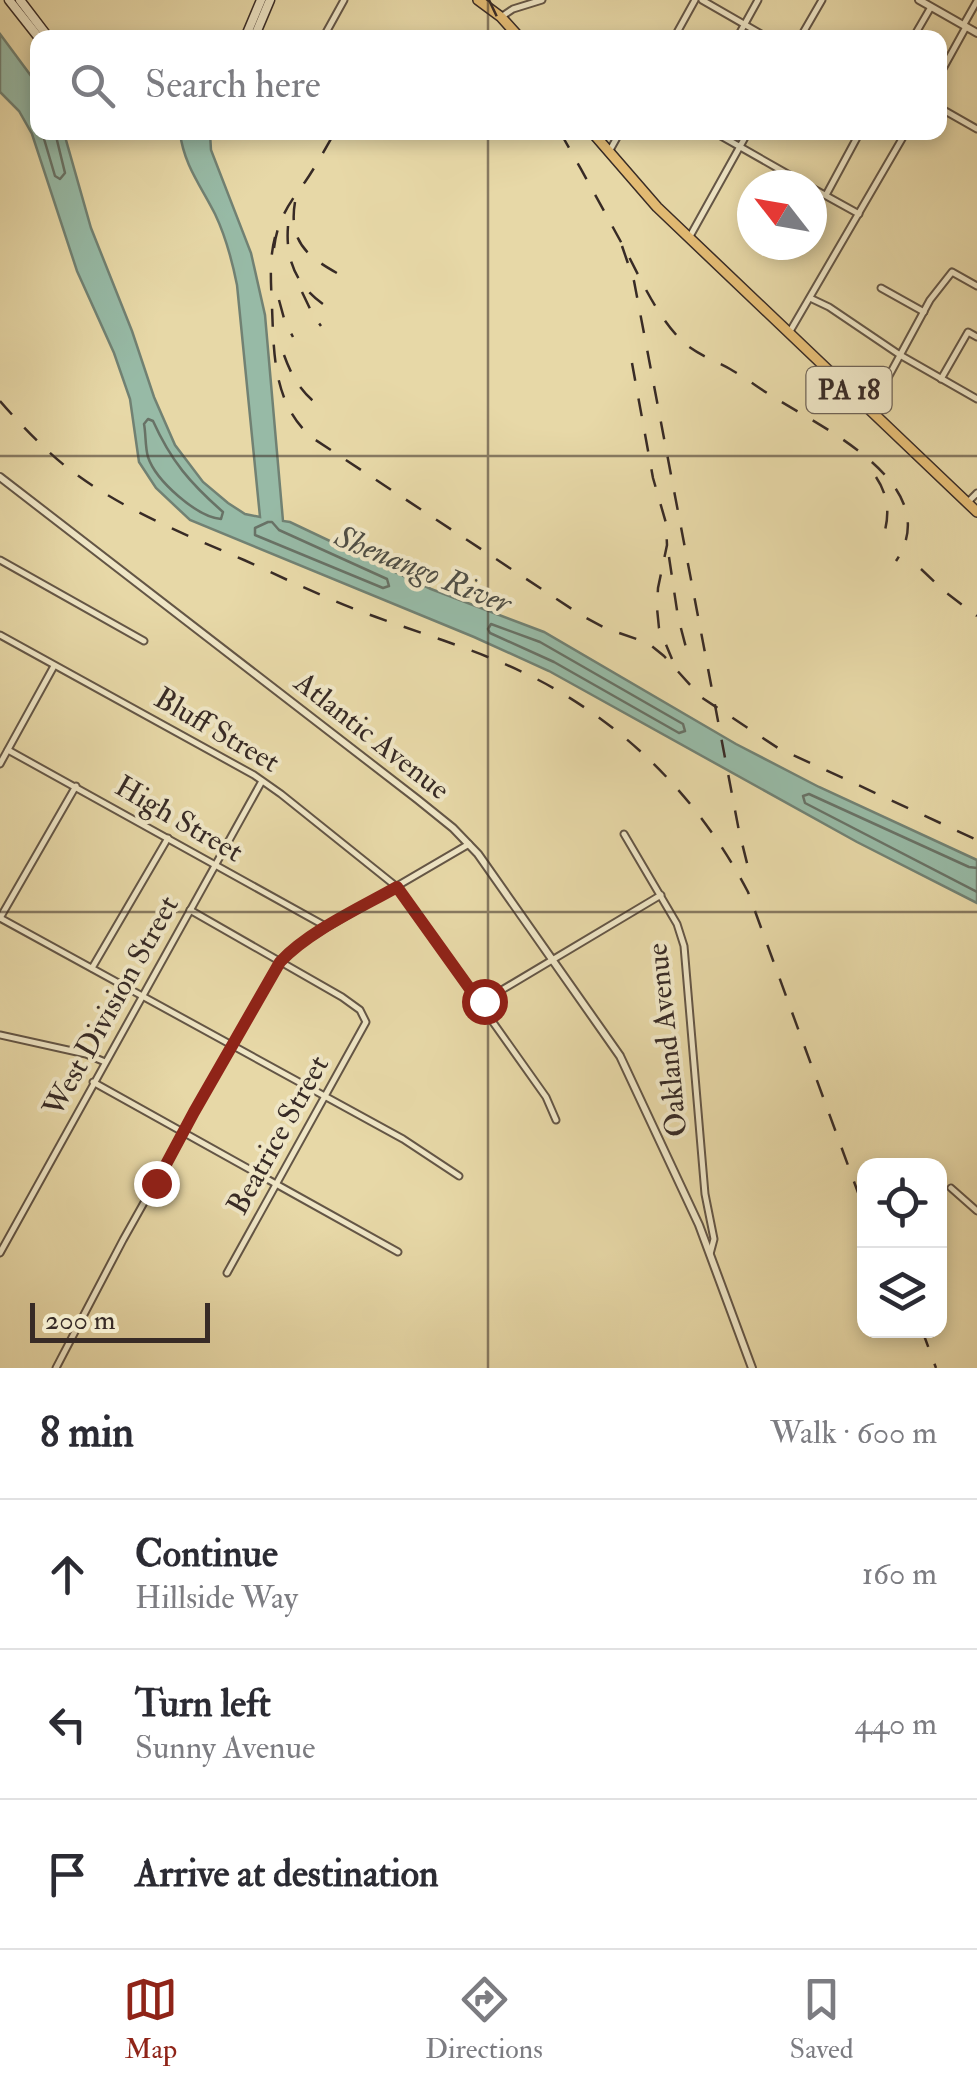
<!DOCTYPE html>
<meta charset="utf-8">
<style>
body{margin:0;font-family:"IM FELL Double Pica",serif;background:#f7f7f7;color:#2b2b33}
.controls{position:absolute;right:30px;bottom:30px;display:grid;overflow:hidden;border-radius:20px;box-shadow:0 5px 15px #0003}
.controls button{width:90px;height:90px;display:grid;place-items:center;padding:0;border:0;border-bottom:2px solid #e1e1e2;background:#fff;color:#2b2b33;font:50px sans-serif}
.compass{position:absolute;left:737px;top:170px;width:90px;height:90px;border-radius:50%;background:#fff;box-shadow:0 5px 15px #0003;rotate:301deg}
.scale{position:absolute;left:30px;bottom:25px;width:180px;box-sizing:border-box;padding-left:10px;border:5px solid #382b26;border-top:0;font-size:28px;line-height:35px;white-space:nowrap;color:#382b26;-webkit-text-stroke:8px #efe6c6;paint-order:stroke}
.stop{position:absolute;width:30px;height:30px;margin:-22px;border:8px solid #8f2418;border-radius:50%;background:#fff}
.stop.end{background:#8f2418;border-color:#fff;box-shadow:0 2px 10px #0008}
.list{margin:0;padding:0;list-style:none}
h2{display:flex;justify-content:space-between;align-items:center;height:130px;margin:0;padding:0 40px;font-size:42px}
h2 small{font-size:32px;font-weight:400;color:#7c7c81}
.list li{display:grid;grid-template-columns:65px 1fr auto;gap:30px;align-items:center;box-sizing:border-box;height:150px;padding:0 40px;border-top:2px solid #e1e1e2}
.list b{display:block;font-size:38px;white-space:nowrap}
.list p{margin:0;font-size:32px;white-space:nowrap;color:#7c7c81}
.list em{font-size:32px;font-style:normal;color:#7c7c81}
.icon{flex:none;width:55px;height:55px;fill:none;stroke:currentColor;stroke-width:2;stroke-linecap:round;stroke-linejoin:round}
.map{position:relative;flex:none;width:977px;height:1368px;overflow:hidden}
.search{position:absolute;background:#fff;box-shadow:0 5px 15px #0003;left:30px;right:30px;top:30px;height:110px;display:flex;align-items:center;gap:25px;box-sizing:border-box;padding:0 35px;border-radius:20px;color:#7c7c81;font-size:38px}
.sheet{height:580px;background:#fff}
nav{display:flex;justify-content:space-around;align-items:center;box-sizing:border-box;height:140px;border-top:2px solid #e1e1e2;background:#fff;font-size:28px;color:#7c7c81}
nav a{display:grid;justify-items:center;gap:5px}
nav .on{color:#8f2418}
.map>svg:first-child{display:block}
.water{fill:#97baa6;stroke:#718173;stroke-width:2.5}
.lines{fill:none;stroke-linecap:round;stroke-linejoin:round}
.shore{stroke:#687266;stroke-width:2.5}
.minor-casing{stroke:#645646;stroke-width:9}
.tertiary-casing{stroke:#645646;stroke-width:10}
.secondary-casing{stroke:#382b26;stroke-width:11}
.primary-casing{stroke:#382b26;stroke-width:12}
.minor{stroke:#efe6c6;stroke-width:5}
.tertiary{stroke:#efe6c6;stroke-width:6}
.secondary{stroke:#efe6c6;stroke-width:8}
.primary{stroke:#e4bc74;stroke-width:9}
.rail{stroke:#382b26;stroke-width:2.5;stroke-dasharray:18 18;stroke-linecap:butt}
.route{stroke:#8f2418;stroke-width:12}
.grid{fill:none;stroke:#382b26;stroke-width:2.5;stroke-opacity:0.55}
.labels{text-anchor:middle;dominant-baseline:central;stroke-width:8;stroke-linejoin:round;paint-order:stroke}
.shield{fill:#efe6c6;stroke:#6f6356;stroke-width:2.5}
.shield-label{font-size:28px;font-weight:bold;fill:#382b26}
.street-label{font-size:30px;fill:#382b26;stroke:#efe6c6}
.water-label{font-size:32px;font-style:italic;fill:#504f46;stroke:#efe6c6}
</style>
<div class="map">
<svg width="977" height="1368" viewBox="0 0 977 1368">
<rect width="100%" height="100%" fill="#e7d8a7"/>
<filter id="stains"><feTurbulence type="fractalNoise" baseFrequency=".002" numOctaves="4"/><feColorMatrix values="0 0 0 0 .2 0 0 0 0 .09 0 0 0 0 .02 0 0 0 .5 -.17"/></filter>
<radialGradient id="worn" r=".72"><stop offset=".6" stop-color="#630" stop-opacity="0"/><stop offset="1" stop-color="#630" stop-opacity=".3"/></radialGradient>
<!-- water -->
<path class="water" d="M 0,34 L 37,84 L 38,132 L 64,133 L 91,228 L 132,331 L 154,397 L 175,445 L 203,482 L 228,503 L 245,514 L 260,517 L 237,285 C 232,260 226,237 215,214 C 201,186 184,165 180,133 L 210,133 L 211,150 L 251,253 L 265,315 L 283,521 L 290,522 L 431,589 L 544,632 L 736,744 L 819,787 L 977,860 L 977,903 L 857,842 L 549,671 L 474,637 L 190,520 L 156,488 L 139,462 L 130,399 L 114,353 L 77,271 L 32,134 L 19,111 L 0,92 Z"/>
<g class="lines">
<!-- shore -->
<g class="shore">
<polyline points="42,132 55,176 60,179 65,173 55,132"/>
<path d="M 148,419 L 153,421 C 171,461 190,483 223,512 L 221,519 C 197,517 156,481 148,457 C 145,447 146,434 144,424 Z"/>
<polygon points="268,522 272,522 279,530 387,579 389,586 383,588 255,535 255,528"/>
<polygon points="491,624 540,642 683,724 685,731 679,733 554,662 490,633 488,629"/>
<polyline points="977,868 969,867 809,794 803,796 805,803 977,892"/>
</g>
<!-- minor casing -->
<g class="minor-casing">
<g id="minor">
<polyline points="702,0 768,38"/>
<polyline points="501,17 513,9 542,0"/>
<polyline points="964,24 977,1"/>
<polyline points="323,38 344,0"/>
<polyline points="674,38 695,0"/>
<polyline points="737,38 758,0"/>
<polyline points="800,38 822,0"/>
<polyline points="913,38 931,7"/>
<polyline points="940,74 966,27"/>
<polyline points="940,108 977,129"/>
<polyline points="714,132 807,185"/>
<polyline points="610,150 620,132"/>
<polyline points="812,188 859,214"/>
<polyline points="826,195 860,132"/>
<polyline points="689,238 748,132"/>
<polyline points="881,288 924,312"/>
<polyline points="810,298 829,307 900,355 977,399"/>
<polyline points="789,333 906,132"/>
<polyline points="941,379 968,332 977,337"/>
<polyline points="868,408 878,396 930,300 952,272 977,286"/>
<polyline points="967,503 977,493"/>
<polyline points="0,560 144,641"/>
<polyline points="0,635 254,775 281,794 397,887 546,1097 556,1120"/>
<polyline points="8,750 327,927"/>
<polyline points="0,764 54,666"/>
<polyline points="624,834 677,924 684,946 705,1194 714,1239 710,1254"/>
<polyline points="190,910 342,997 360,1010 366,1022 227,1273"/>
<polyline points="0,918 403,1139 459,1176"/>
<polyline points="0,918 76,786"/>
<polyline points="92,968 168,838"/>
<polyline points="480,1003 661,895"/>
<polyline points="0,1035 86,1054 105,1062"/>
<polyline points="93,1082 398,1252"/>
<polyline points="951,1188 977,1211"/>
<polyline points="0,1253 262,781"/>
<polyline points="56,1368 123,1240 279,962 290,951 327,927 469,844"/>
</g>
</g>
<!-- tertiary casing -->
<g class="tertiary-casing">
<g id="tertiary">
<polyline points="919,0 977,33"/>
<polyline points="0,477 417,799 453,828 478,854 620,1056 699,1225 752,1368"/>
</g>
</g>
<!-- secondary casing -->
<g class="secondary-casing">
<g id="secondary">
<polyline points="9,0 39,38"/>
<polyline points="20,0 49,38"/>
<polyline points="245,38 261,0"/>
<polyline points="254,38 270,0"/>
</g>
</g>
<!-- primary casing -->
<g class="primary-casing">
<g id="primary">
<polyline points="478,0 501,17 520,38"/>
<polyline points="592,132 657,207 977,512"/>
</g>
</g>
<!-- minor -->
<use href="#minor" class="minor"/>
<!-- tertiary -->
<use href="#tertiary" class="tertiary"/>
<!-- secondary -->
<use href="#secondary" class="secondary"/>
<!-- primary -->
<use href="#primary" class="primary"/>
<!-- rail -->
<g class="rail">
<polyline points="489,0 507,38"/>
<path d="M 560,132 C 583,172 605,213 627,253 C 642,282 656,313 679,338 C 693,353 712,359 730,369 C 746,378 760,389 775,398 C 825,429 946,486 896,561"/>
<path d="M 295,202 C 287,249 316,261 351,281"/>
<path d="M 288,226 C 285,264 299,289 330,309"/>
<path d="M 275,237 C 269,260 271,283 272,307 C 274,355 273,402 311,437 L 581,615 L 605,628 L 648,643 L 664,656 L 701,697 L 778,748 L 977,840"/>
<polyline points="622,246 634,281 739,831 751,879"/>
<path d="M 274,248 C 277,221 289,203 305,182 C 316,166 325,149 335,132"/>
<polyline points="302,292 313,315 321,326"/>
<polyline points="279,300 285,322 293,337"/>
<path d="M 284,355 C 293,380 303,395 325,410"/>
<polyline points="632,363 653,478 666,523 667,545 658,588 657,608 659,628 672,659"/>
<path d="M 0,401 C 20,424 41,446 64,465 C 118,508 182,533 244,560 C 288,580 331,601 376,617 C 440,640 507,659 565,695 C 644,743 705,810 748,892 L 864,1209"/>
<path d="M 876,477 C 888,495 890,513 884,534"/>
<polyline points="669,557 678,617 689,659"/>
<polyline points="921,569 944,591 977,616"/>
<polyline points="922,1330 936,1368"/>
</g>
</g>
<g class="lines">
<!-- route -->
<path class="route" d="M 156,1183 L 194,1112 L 280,962 C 309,931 360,908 397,887 L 480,1003 L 484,1001"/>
</g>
<!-- grid -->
<path class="grid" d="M 488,0 L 488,38M 488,132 L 488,1368M 0,456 L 977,456M 0,912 L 977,912"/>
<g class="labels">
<!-- shield labels -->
<rect class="shield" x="806.5" y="367" width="85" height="46" rx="8"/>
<g class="shield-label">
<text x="849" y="390">PA 18</text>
</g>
<!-- street labels -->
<g class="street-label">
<text transform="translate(217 730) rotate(30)">Bluff Street</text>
<text transform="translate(372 736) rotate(38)">Atlantic Avenue</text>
<text transform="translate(179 819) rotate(30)">High Street</text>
<text transform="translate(111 1006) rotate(-61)">West Division Street</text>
<text transform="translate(667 1040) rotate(-96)">Oakland Avenue</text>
<text transform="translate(278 1135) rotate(-61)">Beatrice Street</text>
</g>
<!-- water labels -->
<g class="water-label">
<text transform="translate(423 570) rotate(22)">Shenango River</text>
</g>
</g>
<rect width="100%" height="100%" filter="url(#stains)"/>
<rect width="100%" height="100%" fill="url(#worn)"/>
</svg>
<div class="controls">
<button><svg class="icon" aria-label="locate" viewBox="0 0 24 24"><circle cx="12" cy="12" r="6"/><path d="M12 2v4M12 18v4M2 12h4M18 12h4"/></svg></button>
<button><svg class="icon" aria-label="layers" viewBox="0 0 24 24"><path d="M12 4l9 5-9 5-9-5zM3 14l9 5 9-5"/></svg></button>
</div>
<svg class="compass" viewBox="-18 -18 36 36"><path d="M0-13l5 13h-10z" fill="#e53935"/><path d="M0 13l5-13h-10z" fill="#7c7c81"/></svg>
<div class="scale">200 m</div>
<div class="stop" style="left:484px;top:1001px"></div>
<div class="stop end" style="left:156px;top:1183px"></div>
<div class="search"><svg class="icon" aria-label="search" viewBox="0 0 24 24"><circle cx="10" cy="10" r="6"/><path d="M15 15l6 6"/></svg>Search here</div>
</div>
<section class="sheet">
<h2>8 min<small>Walk · 600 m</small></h2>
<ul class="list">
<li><svg class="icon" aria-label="ahead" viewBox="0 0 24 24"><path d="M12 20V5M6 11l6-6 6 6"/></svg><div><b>Continue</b><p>Hillside Way</p></div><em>160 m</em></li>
<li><svg class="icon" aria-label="left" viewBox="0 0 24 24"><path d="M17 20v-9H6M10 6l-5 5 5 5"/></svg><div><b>Turn left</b><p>Sunny Avenue</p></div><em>440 m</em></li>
<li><svg class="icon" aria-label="arrive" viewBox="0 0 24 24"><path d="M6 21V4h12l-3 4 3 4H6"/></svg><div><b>Arrive at destination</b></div></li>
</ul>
</section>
<nav>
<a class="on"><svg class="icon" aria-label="map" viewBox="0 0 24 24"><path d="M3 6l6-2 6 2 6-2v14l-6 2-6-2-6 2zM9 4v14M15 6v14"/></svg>Map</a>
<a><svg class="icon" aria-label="directions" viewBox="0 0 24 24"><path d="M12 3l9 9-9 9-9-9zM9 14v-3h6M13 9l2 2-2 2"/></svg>Directions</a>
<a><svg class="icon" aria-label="saved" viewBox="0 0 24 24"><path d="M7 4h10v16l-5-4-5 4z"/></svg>Saved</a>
</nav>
